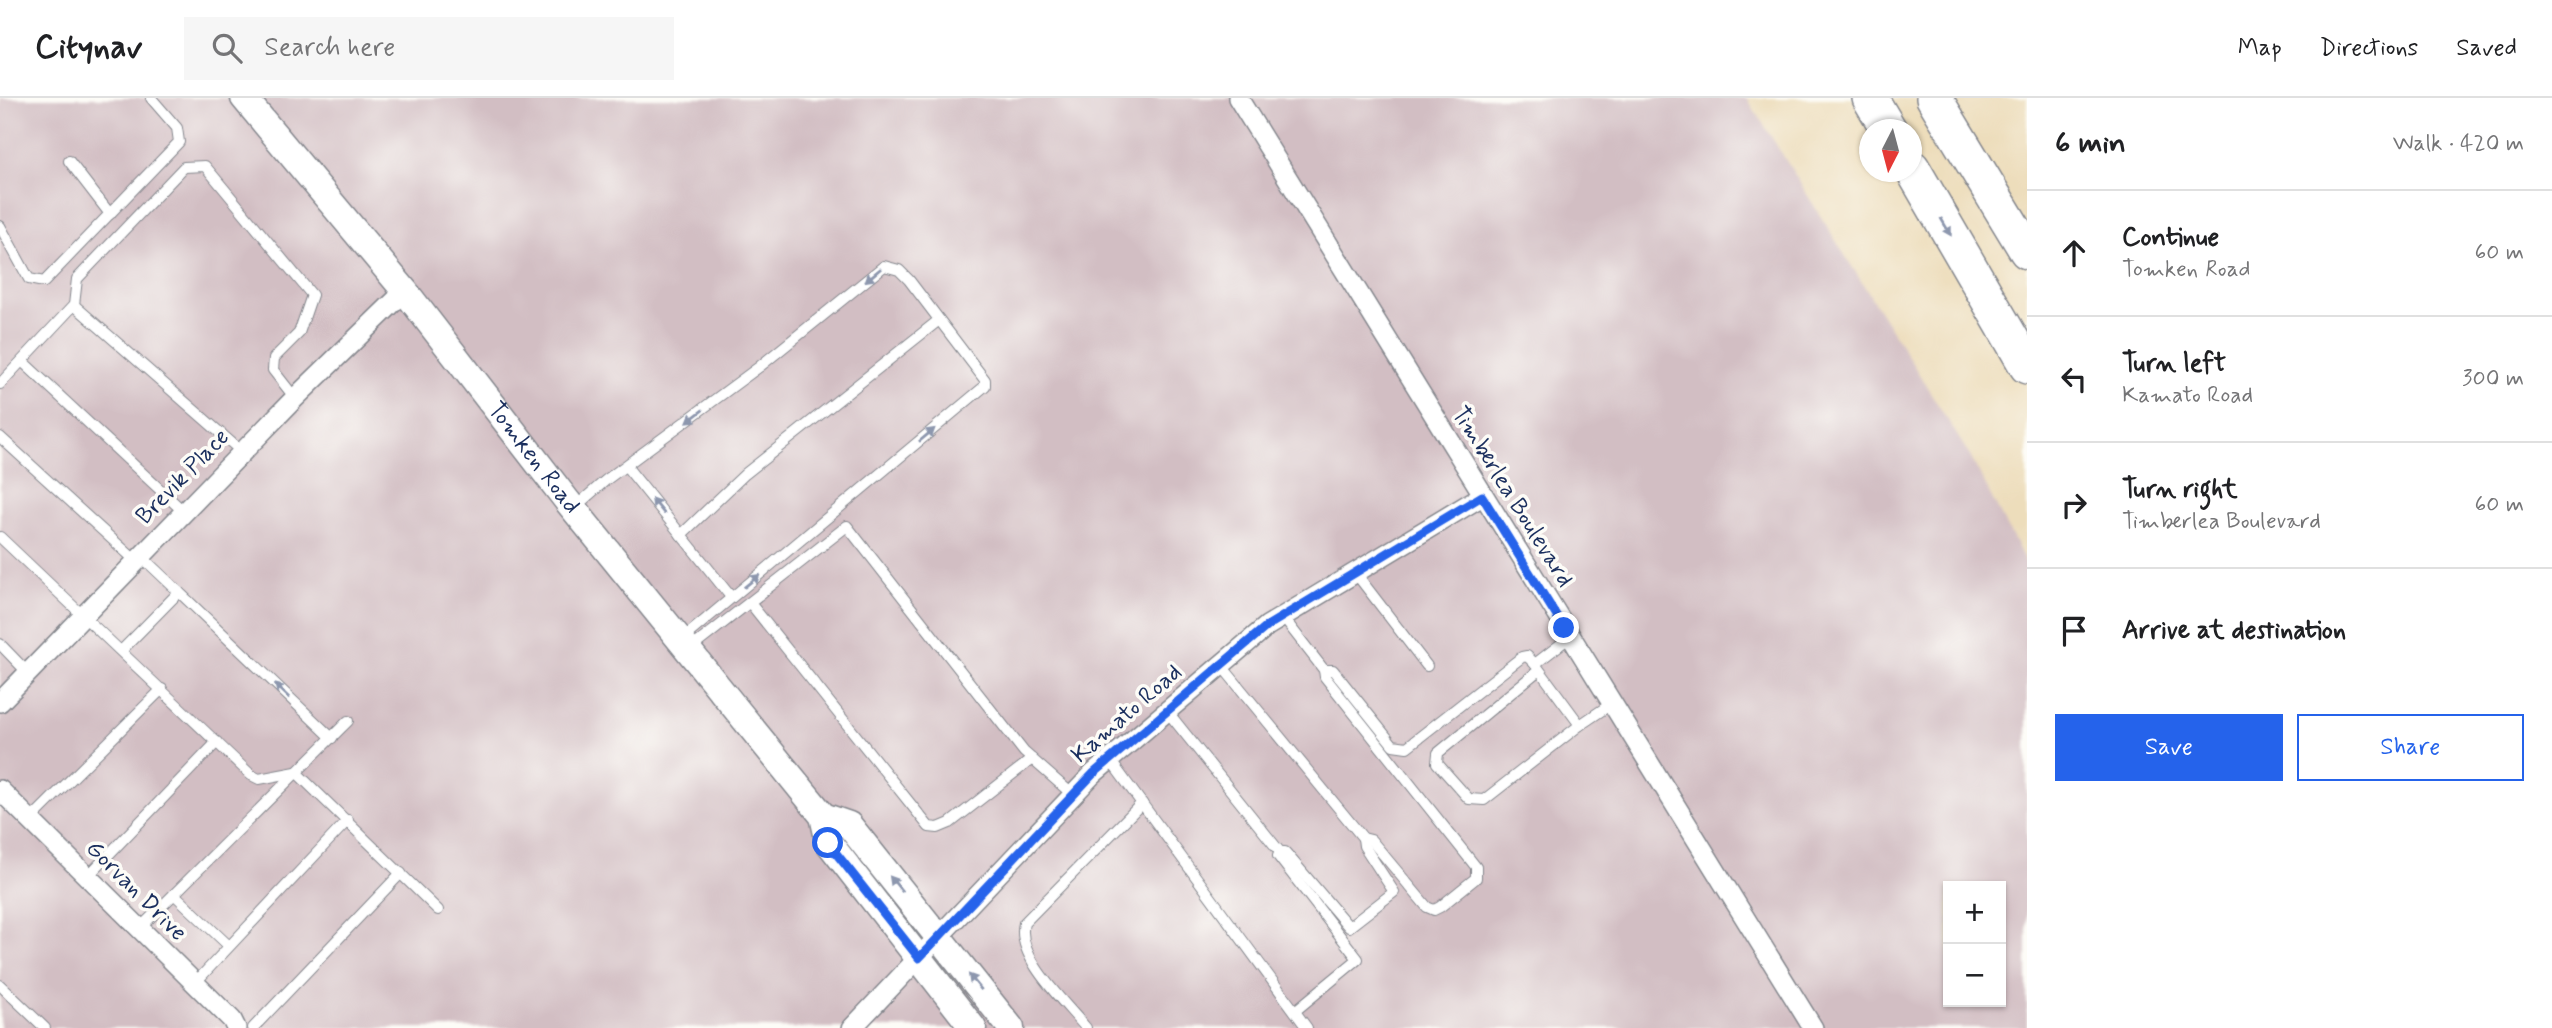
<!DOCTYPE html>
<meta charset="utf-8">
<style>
body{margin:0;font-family:Mynerve,sans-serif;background:#f6f6f6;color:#202124}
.controls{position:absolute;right:21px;bottom:21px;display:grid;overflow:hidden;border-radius:0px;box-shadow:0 2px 5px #0004}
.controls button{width:63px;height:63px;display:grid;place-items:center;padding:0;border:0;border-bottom:2px solid #e0e0e0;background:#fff;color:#202124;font:35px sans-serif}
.compass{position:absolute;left:1859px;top:21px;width:63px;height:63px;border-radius:50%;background:#fff;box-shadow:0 2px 5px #0004;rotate:186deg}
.stop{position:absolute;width:21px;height:21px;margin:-16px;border:5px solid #2563eb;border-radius:50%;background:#fff}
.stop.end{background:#2563eb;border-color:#fff;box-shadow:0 2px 7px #0008}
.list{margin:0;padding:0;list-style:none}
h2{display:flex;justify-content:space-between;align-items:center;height:91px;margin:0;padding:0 28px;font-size:30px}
h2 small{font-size:23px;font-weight:400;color:#757577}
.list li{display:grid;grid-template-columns:46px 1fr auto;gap:21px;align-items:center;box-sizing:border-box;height:126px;padding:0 28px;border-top:2px solid #e0e0e0}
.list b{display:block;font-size:26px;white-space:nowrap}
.list p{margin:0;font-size:23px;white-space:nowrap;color:#757577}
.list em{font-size:23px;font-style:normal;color:#757577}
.actions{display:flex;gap:14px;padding:21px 28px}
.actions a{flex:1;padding:16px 0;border:2px solid #2563eb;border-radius:0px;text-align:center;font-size:24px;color:#2563eb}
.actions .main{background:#2563eb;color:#fff}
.icon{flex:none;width:38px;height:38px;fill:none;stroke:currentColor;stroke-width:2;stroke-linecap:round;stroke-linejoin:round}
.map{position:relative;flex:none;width:2027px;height:930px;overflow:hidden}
header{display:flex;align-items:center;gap:42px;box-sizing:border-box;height:98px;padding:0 35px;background:#fff;border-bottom:2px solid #e0e0e0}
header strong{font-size:33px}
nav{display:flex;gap:38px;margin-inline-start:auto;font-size:24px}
.search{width:490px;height:63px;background:#f6f6f6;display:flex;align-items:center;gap:18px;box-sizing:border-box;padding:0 24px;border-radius:0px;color:#757577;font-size:26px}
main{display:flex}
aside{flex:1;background:#fff}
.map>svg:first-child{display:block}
.industrial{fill:#d2bec3;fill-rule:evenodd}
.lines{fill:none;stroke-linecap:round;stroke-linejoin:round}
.service-casing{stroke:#84868c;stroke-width:12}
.minor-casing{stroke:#84868c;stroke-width:22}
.secondary-casing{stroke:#84868c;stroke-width:29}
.motorway-casing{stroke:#84868c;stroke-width:38}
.service{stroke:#fff;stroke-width:10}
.minor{stroke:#fff;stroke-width:19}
.secondary{stroke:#fff;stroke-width:26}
.motorway{stroke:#fff;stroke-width:35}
.oneway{fill:#8d97ae}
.route{stroke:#2563eb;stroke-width:9}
.labels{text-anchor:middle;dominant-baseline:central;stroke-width:7;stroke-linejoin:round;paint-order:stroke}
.street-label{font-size:24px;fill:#1b2f5e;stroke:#fdfcf7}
</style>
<header>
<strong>Citynav</strong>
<div class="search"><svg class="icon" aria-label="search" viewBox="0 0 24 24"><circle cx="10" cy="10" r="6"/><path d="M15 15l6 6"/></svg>Search here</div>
<nav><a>Map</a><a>Directions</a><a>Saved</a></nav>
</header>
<main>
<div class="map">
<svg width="2027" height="930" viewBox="0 0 2027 930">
<rect width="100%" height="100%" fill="#fdfcf7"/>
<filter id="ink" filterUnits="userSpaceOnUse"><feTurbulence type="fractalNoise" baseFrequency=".0143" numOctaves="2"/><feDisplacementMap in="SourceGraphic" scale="14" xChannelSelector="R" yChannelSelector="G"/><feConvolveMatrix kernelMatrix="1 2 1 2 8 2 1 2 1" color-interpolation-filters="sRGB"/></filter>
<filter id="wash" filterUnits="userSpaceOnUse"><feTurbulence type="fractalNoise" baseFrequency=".00686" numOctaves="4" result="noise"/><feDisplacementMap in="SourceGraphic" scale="28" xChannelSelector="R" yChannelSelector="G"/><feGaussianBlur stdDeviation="1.57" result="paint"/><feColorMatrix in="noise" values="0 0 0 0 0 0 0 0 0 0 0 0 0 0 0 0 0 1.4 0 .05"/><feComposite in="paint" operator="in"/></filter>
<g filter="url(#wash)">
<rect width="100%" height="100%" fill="#edddbb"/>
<!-- industrial -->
<path class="industrial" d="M 0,0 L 1747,0 L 1970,358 L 2027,467 L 2027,930 L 0,930 ZM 1948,788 L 2001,788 L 2001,904 L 1948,904 Z"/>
</g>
<g filter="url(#ink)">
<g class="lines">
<!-- service casing -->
<g class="service-casing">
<g id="service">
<polyline points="69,63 110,116"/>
<polyline points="0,128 29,181 44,184 179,44 177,30 151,0"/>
<polyline points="74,207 242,354"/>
<polyline points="22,263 184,414"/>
<polyline points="0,286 74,207 77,181 184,69 205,68 312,197 299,235 274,260 273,272 295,300"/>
<polyline points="0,339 136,463"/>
<polyline points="626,368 731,499"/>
<polyline points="574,410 606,382 759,269 884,168 899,172 909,182 985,282 985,288 681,542"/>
<polyline points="681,437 745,376 939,222"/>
<polyline points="0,439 251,677 259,681 296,674 438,812"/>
<polyline points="1354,473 1427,568"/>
<polyline points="179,494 332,640"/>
<polyline points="750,505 929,729 938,730 950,725 1032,661"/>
<polyline points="0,546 28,575"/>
<polyline points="690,551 847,428 1024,654 1073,697"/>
<polyline points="122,552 179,494 141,458"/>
<polyline points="1535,566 1580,627 1484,702 1469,701 1437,665 1438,655 1539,572"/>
<polyline points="1221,567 1363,740 1371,742 1427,809 1434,812 1440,809 1476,780 1476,769 1325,579 1324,572 1282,518"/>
<polyline points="1324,572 1333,572 1393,647 1407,649 1522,559 1527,558 1535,566 1570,539"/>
<polyline points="1167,613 1280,754 1278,758 1358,861 1295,913"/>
<polyline points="1580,627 1611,606"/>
<polyline points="1110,662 1307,930"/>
<polyline points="30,722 162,591"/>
<polyline points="1280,754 1285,754 1349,829 1394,794 1364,748 1363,740"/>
<polyline points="87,779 217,644"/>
<polyline points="174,796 228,847"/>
<polyline points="139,831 348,623"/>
<polyline points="194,886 348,722"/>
<polyline points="0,887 45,930"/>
<polyline points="253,930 401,775"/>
<path d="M 1086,930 C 1065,904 1015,859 1024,825 L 1142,705"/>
</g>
</g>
<!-- minor casing -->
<g class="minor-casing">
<g id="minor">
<polyline points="1238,0 1813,930"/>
<polyline points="0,604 295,300 405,193"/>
<polyline points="0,692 232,922 236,930"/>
<polyline points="852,930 1093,676 1267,528 1482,398"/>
</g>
</g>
<!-- secondary casing -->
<g class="secondary-casing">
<g id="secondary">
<path id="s1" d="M 244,0 L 405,193 L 568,404 L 823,718 L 829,745 L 973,930"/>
<polyline points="823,718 849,727 1011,930"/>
</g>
</g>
<!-- motorway casing -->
<g class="motorway-casing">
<g id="motorway">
<polyline points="1870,0 1889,32"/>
<polyline points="1934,0 2027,153"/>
<polyline points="1912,70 2027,268"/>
</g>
</g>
<!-- service -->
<use href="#service" class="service"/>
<!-- minor -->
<use href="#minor" class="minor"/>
<!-- secondary -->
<use href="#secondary" class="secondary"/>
<!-- motorway -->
<use href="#motorway" class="motorway"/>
</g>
<!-- one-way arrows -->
<defs><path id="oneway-solid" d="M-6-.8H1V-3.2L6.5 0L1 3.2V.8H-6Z" transform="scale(1.75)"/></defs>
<g class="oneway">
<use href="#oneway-solid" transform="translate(1946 129) rotate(60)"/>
<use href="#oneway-solid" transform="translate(873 177) rotate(140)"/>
<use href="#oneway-solid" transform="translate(695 318) rotate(143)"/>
<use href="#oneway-solid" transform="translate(927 337) rotate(-40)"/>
<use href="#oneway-solid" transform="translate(658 408) rotate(-129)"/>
<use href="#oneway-solid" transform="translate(752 483) rotate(-39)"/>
<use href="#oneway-solid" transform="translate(282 593) rotate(-136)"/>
<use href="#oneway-solid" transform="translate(896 786) rotate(-129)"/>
<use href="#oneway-solid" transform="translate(975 884) rotate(-129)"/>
</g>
</g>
<g class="lines" filter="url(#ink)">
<!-- route -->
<polyline class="route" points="828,745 919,860 1093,676 1267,528 1482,398 1564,530"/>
</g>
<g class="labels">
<!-- street labels -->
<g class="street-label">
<text stroke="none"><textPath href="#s1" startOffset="462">Tomken Road</textPath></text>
<text transform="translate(183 379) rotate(-46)">Brevik Place</text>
<text transform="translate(1512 399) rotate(58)">Timberlea Boulevard</text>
<text transform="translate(1127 616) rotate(-41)">Kamato Road</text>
<text transform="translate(136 793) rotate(45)">Gorvan Drive</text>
</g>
</g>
</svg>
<div class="controls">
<button>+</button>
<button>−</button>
</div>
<svg class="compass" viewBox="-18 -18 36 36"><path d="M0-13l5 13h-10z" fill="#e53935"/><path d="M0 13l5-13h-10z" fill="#757577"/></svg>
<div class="stop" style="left:828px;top:745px"></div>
<div class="stop end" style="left:1564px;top:530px"></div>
</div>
<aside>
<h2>6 min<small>Walk · 420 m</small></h2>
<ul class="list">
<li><svg class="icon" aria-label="ahead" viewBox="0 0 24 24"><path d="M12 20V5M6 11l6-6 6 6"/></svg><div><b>Continue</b><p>Tomken Road</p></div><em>60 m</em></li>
<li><svg class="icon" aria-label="left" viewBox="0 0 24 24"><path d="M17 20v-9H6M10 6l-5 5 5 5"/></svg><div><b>Turn left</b><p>Kamato Road</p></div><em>300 m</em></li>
<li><svg class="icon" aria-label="right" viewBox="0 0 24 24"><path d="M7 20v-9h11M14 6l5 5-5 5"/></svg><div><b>Turn right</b><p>Timberlea Boulevard</p></div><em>60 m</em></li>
<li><svg class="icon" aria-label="arrive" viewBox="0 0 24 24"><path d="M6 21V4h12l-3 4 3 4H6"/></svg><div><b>Arrive at destination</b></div></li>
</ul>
<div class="actions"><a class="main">Save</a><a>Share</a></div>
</aside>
</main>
